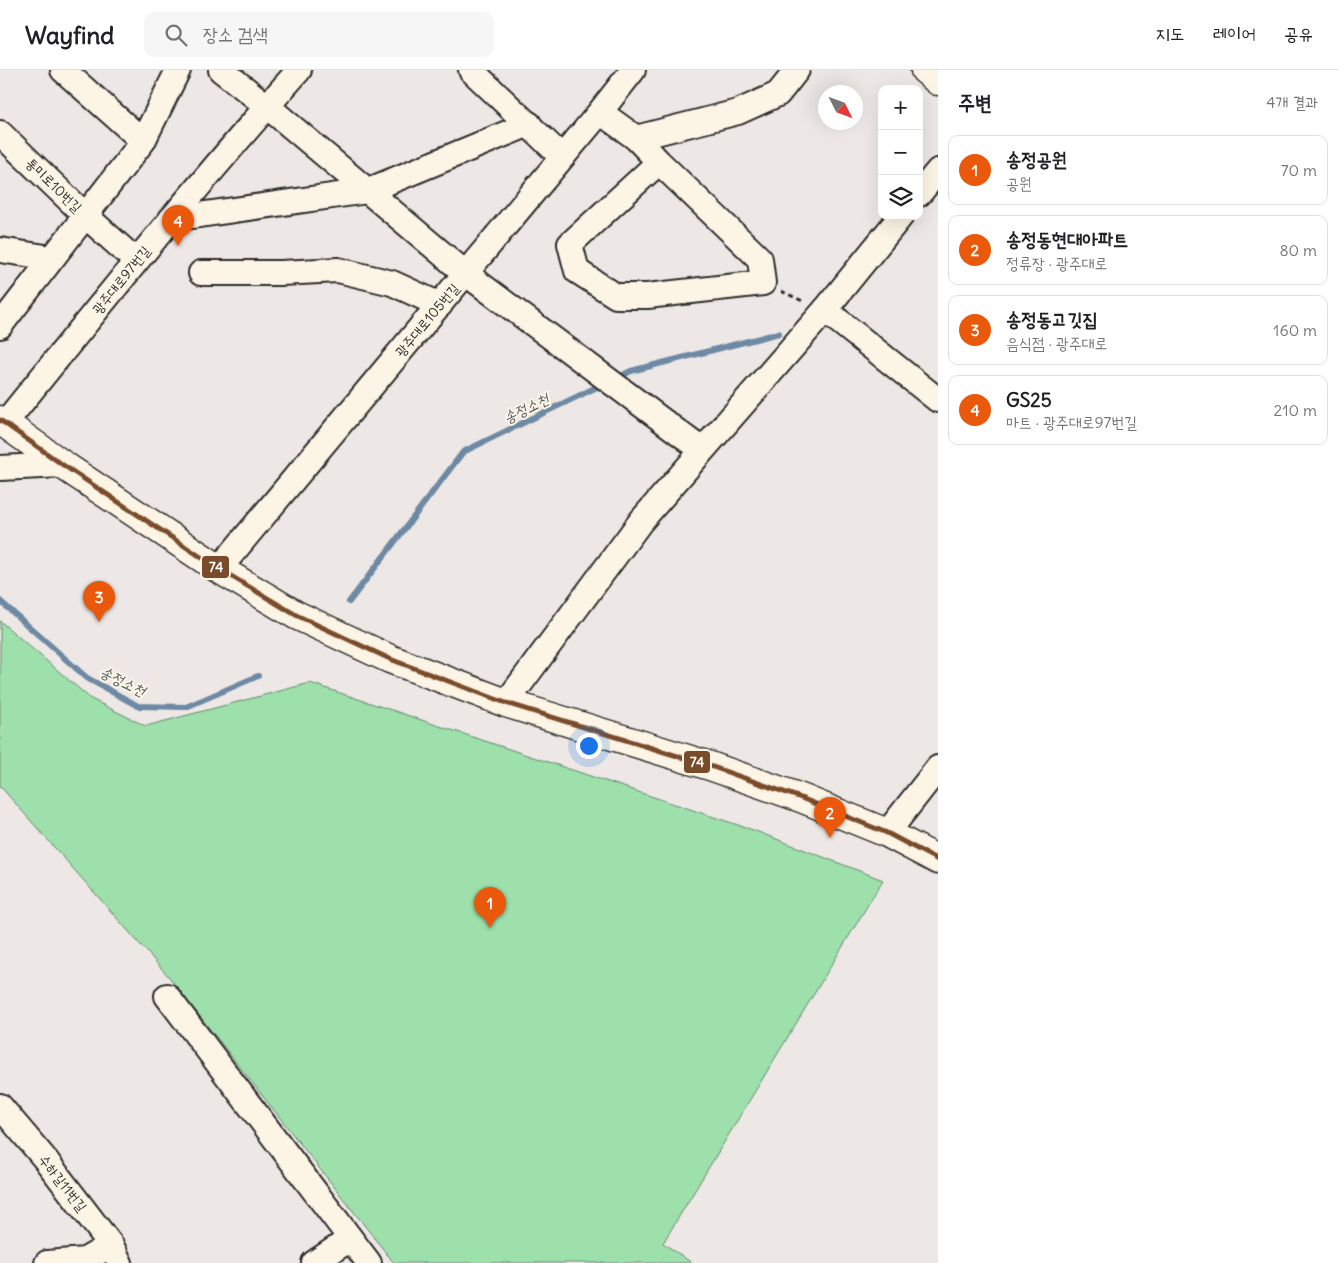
<!DOCTYPE html>
<html lang="ko">
<meta charset="utf-8">
<style>
body{margin:0;font-family:Delius,"Poor Story",sans-serif;background:#f6f6f6;color:#202124}
.controls{position:absolute;right:15px;top:15px;display:grid;overflow:hidden;border-radius:10px;box-shadow:0 5px 20px #0002}
.controls button{width:45px;height:45px;display:grid;place-items:center;padding:0;border:0;border-bottom:1px solid #e0e0e0;background:#fff;color:#202124;font:25px sans-serif}
.compass{position:absolute;left:818px;top:15px;width:45px;height:45px;border-radius:50%;background:#fff;box-shadow:0 5px 20px #0002;rotate:132deg}
.you{position:absolute;left:588px;top:675px;width:18px;height:18px;margin:-12px;border:4px solid #fff;border-radius:50%;background:#1a73e8;box-shadow:0 0 0 8px #1a73e833}
.badge{display:grid;place-items:center;width:32px;height:32px;border-radius:50%;background:#ea580c;color:#fff;font-size:16px;font-weight:700}
.pin{position:absolute;translate:-50% -41px;filter:drop-shadow(0 1px 2px #0008)}
.pin::after{content:'';position:absolute;top:26px;width:18px;height:15px;background:inherit;clip-path:polygon(0 0,100% 0,50% 100%)}
.list{margin:0;padding:0;list-style:none}
h2{display:flex;justify-content:space-between;align-items:center;height:65px;margin:0;padding:0 20px;font-size:21px}
h2 small{font-size:16px;font-weight:400;color:#757577}
.list li{display:grid;grid-template-columns:32px 1fr auto;gap:15px;align-items:center;box-sizing:border-box;height:70px;margin:0 10px 10px;padding:0 10px;border:1px solid #e0e0e0;border-radius:10px}
.list b{display:block;font-size:19px;white-space:nowrap}
.list p{margin:0;font-size:16px;white-space:nowrap;color:#757577}
.list em{font-size:16px;font-style:normal;color:#757577}
.icon{flex:none;width:28px;height:28px;fill:none;stroke:currentColor;stroke-width:2;stroke-linecap:round;stroke-linejoin:round}
.map{position:relative;flex:none;width:938px;height:1193px;overflow:hidden}
header{display:flex;align-items:center;gap:30px;box-sizing:border-box;height:70px;padding:0 25px;background:#fff;border-bottom:1px solid #e0e0e0}
header strong{font-size:24px}
nav{display:flex;gap:28px;margin-inline-start:auto;font-size:18px}
.search{width:350px;height:45px;background:#f6f6f6;display:flex;align-items:center;gap:12px;box-sizing:border-box;padding:0 18px;border-radius:10px;color:#757577;font-size:19px}
main{display:flex}
aside{flex:1;background:#fff}
.map>svg:first-child{display:block}
.green{fill:#9de0ab;stroke:#64866b}
.lines{fill:none;stroke-linecap:round;stroke-linejoin:round}
.stream{stroke:#6e89a4;stroke-width:6}
.street-casing{stroke:#2b2b2b;stroke-width:28}
.secondary-casing{stroke:#2b2b2b;stroke-width:31}
.path{stroke:#2b2b2b;stroke-width:3;stroke-dasharray:5 4;stroke-linecap:butt}
.street{stroke:#fcf5e5;stroke-width:24}
.secondary{stroke:#fcf5e5;stroke-width:28}
.bus-1-casing{stroke:#fcf5e5;stroke-width:9}
.bus-1{stroke:#7a4b2a;stroke-width:5}
.labels{text-anchor:middle;dominant-baseline:central;stroke-width:4;stroke-linejoin:round;paint-order:stroke}
.street-label{font-size:14px;fill:#2b2b2b;stroke:#fcf5e5}
.water-label{font-size:15px;font-style:italic;fill:#4c5a67;stroke:#fcf5e5}
.line-badge{stroke:#fcf5e5;stroke-width:2}
.badge-label{font-size:14px;text-anchor:middle;font-weight:bold;fill:#fff}
</style>
<header>
<strong>Wayfind</strong>
<div class="search"><svg class="icon" aria-label="search" viewBox="0 0 24 24"><circle cx="10" cy="10" r="6"/><path d="M15 15l6 6"/></svg>장소 검색</div>
<nav><a>지도</a><a>레이어</a><a>공유</a></nav>
</header>
<main>
<div class="map">
<svg width="938" height="1193" viewBox="0 0 938 1193">
<rect width="100%" height="100%" fill="#ede8e5"/>
<filter id="ink" filterUnits="userSpaceOnUse"><feTurbulence type="fractalNoise" baseFrequency=".02" numOctaves="2"/><feDisplacementMap in="SourceGraphic" scale="10" xChannelSelector="R" yChannelSelector="G"/><feConvolveMatrix kernelMatrix="1 2 1 2 8 2 1 2 1" color-interpolation-filters="sRGB"/></filter>
<g filter="url(#ink)">
<!-- green -->
<polygon class="green" points="0,551 91,629 146,656 310,613 753,760 883,810 663,1173 692,1193 394,1193 169,907 0,716"/>
<g class="lines">
<!-- stream -->
<g class="stream">
<polyline points="615,309 631,301 779,263"/>
<polyline points="0,531 87,608 138,636 186,637 258,606"/>
<polyline points="349,532 463,382 603,314"/>
</g>
<!-- street casing -->
<g class="street-casing">
<g id="street">
<polyline points="63,0 143,71"/>
<polyline points="221,0 267,36 465,203 702,380"/>
<polyline points="471,0 562,87"/>
<polyline points="600,42 636,68 659,92 760,189 763,213 647,226 616,226 577,201 570,174 659,92"/>
<polyline points="0,63 86,146 136,191"/>
<polyline points="636,68 738,42 778,24 797,0"/>
<polyline points="919,124 938,101"/>
<polyline points="171,149 367,121 529,54"/>
<polyline points="0,180 52,188"/>
<polyline points="201,203 281,203 338,200 392,213 440,235"/>
<polyline points="825,240 938,330"/>
<polyline points="0,256 143,71 178,0"/>
<path d="M 5,353 C 101,234 197,115 299,0"/>
<polyline points="0,398 63,395"/>
<polyline points="219,499 600,42 633,0"/>
<polyline points="506,633 641,451 825,240 901,146"/>
<polyline points="887,763 938,698"/>
<polyline points="167,926 369,1193"/>
<polyline points="0,1036 45,1089 111,1175 120,1193"/>
<polyline points="47,1193 85,1190 111,1175"/>
<polyline points="314,1193 350,1169"/>
</g>
</g>
<!-- secondary casing -->
<g class="secondary-casing">
<g id="secondary">
<polyline points="925,0 938,11"/>
<polyline points="0,350 63,395 219,499 296,545 390,589 506,633 710,696 801,728 887,763 938,790"/>
</g>
</g>
<!-- path -->
<polyline class="path" points="781,221 805,232"/>
<!-- street -->
<use href="#street" class="street"/>
<!-- secondary -->
<use href="#secondary" class="secondary"/>
<!-- bus-1 casing -->
<g class="bus-1-casing">
<polyline id="bus-1" points="0,350 63,395 219,499 296,545 390,589 506,633 710,696 801,728 887,763 938,790"/>
</g>
<!-- bus-1 -->
<use href="#bus-1" class="bus-1"/>
</g>
</g>
<g class="labels">
<!-- street labels -->
<g class="street-label">
<text transform="translate(54 115) rotate(44)">통미로10번길</text>
<text transform="translate(121 210) rotate(-51)">광주대로97번길</text>
<text transform="translate(427 250) rotate(-50)">광주대로105번길</text>
<text transform="translate(63 1113) rotate(52)">수하길11번길</text>
</g>
<!-- water labels -->
<g class="water-label">
<text transform="translate(526 338) rotate(-26)">송정소천</text>
<text transform="translate(123 611) rotate(26)">송정소천</text>
</g>
</g>
<g class="line-badge">
<rect x="201" y="485" width="29" height="24" rx="5" fill="#7a4b2a"/>
<rect x="683" y="680" width="28" height="24" rx="5" fill="#7a4b2a"/>
</g>
<g class="badge-label">
<text x="216" y="502">74</text>
<text x="697" y="697">74</text>
</g>
</svg>
<div class="controls">
<button>+</button>
<button>−</button>
<button><svg class="icon" aria-label="layers" viewBox="0 0 24 24"><path d="M12 4l9 5-9 5-9-5zM3 14l9 5 9-5"/></svg></button>
</div>
<svg class="compass" viewBox="-18 -18 36 36"><path d="M0-13l5 13h-10z" fill="#e53935"/><path d="M0 13l5-13h-10z" fill="#757577"/></svg>
<div class="you"></div>
<div class="pin badge" style="left:490px;top:858px">1</div>
<div class="pin badge" style="left:830px;top:768px">2</div>
<div class="pin badge" style="left:99px;top:552px">3</div>
<div class="pin badge" style="left:178px;top:176px">4</div>
</div>
<aside>
<h2>주변<small>4개 결과</small></h2>
<ul class="list">
<li><span class="badge">1</span><div><b>송정공원</b><p>공원</p></div><em>70 m</em></li>
<li><span class="badge">2</span><div><b>송정동현대아파트</b><p>정류장 · 광주대로</p></div><em>80 m</em></li>
<li><span class="badge">3</span><div><b>송정동고깃집</b><p>음식점 · 광주대로</p></div><em>160 m</em></li>
<li><span class="badge">4</span><div><b>GS25</b><p>마트 · 광주대로97번길</p></div><em>210 m</em></li>
</ul>
</aside>
</main>
